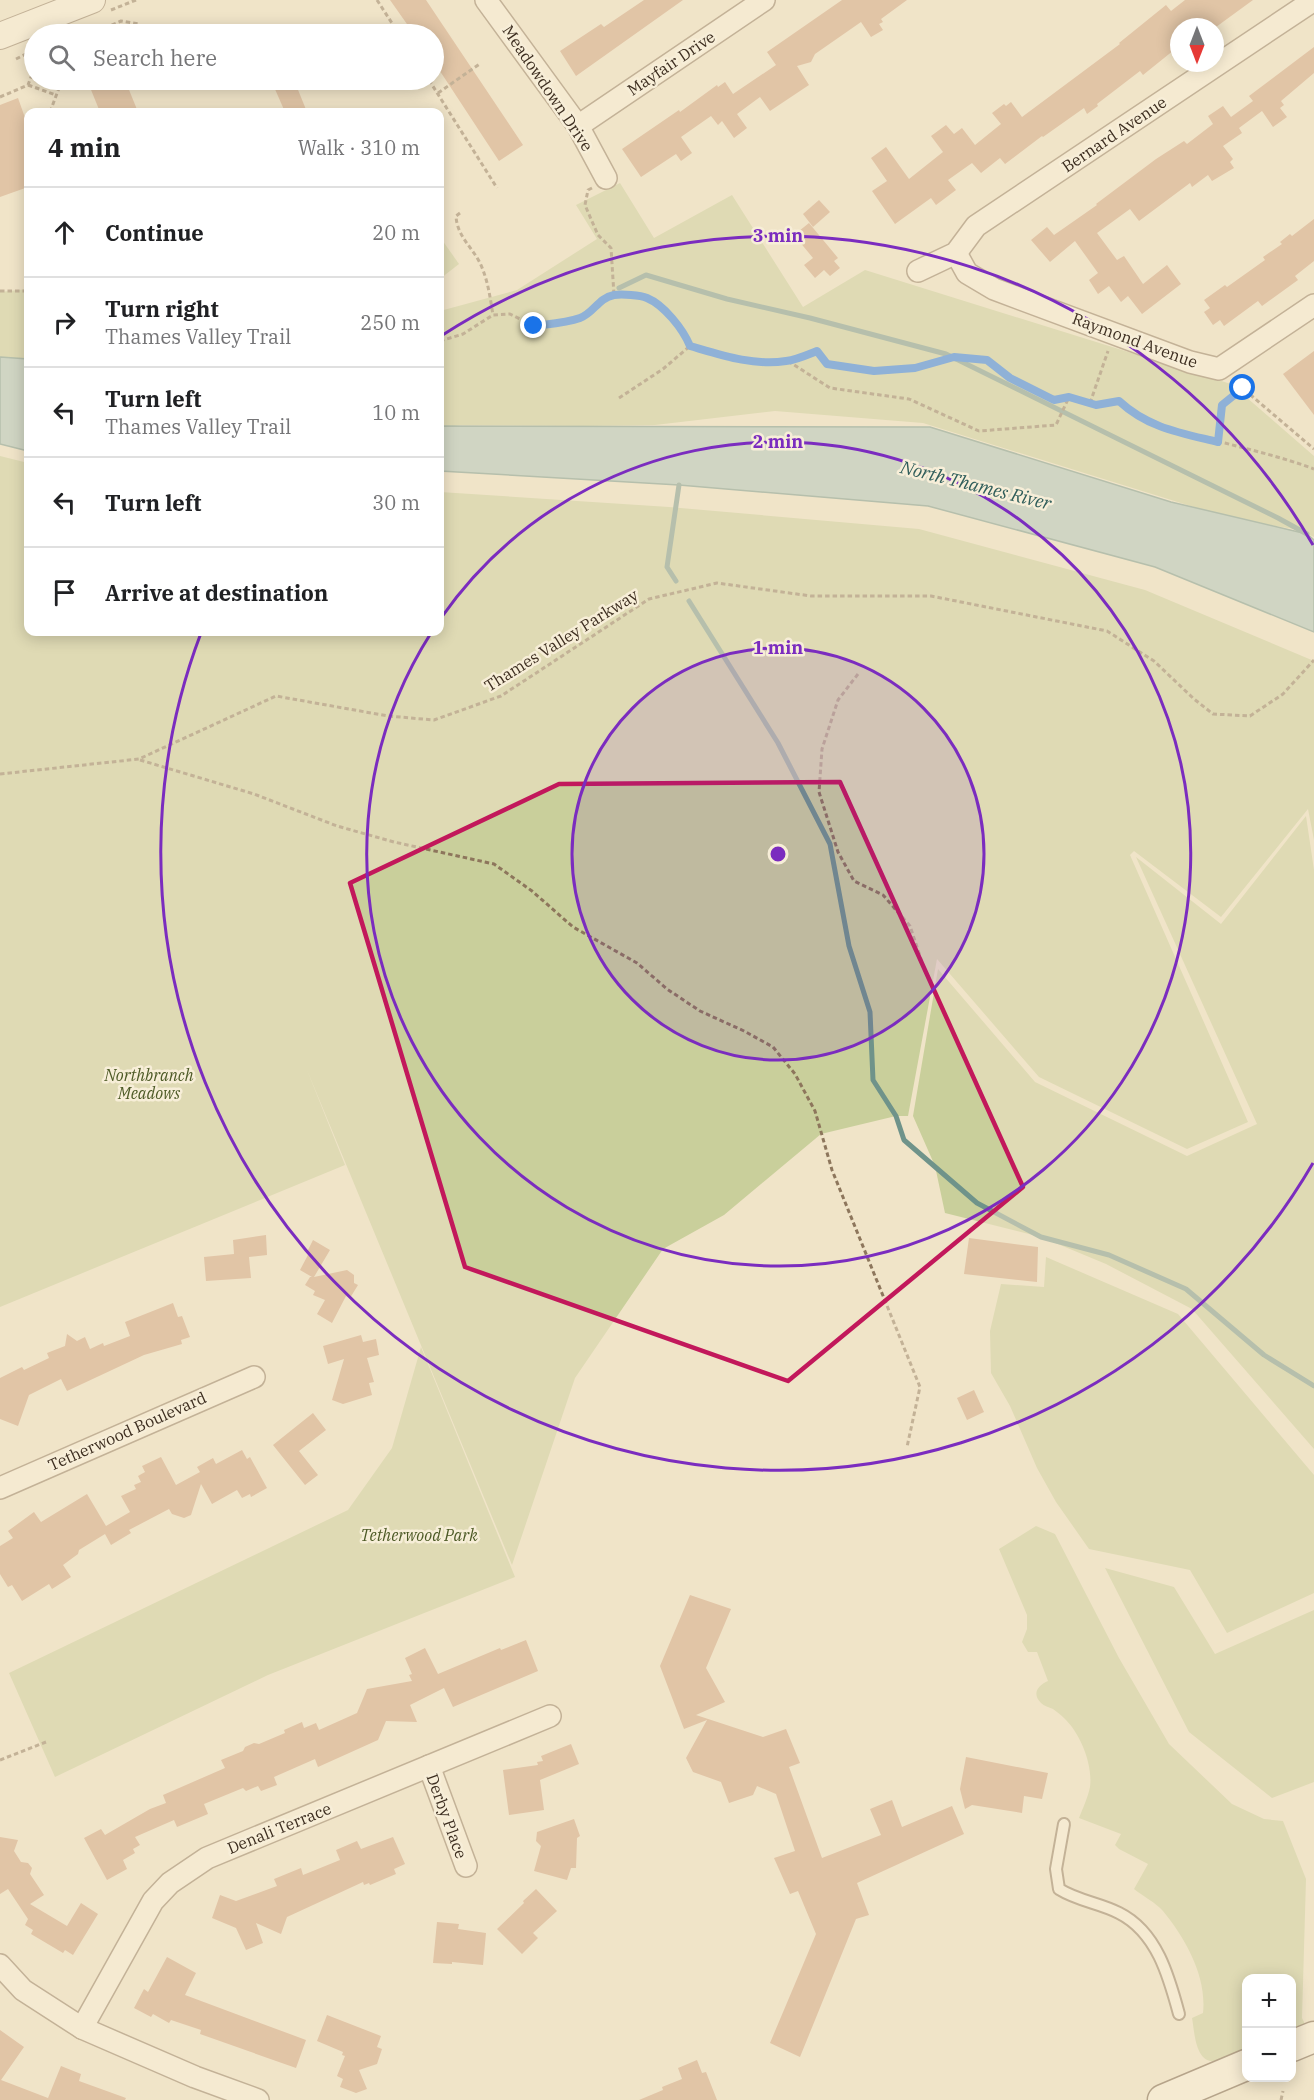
<!DOCTYPE html>
<meta charset="utf-8">
<style>
body{margin:0;font-family:"IBM Plex Serif",serif;background:#f6f6f6;color:#202124}
.controls{position:absolute;right:18px;bottom:18px;display:grid;overflow:hidden;border-radius:12px;box-shadow:0 3px 15px #0003}
.controls button{width:54px;height:54px;display:grid;place-items:center;padding:0;border:0;border-bottom:2px solid #e0e0e0;background:#fff;color:#202124;font:30px sans-serif}
.compass{position:absolute;left:1170px;top:18px;width:54px;height:54px;border-radius:50%;background:#fff;box-shadow:0 3px 15px #0003;rotate:180deg}
.stop{position:absolute;width:18px;height:18px;margin:-14px;border:4px solid #1a73e8;border-radius:50%;background:#fff}
.stop.end{background:#1a73e8;border-color:#fff;box-shadow:0 2px 6px #0008}
.list{margin:0;padding:0;list-style:none}
h2{display:flex;justify-content:space-between;align-items:center;height:78px;margin:0;padding:0 24px;font-size:26px}
h2 small{font-size:20px;font-weight:400;color:#757577}
.list li{display:grid;grid-template-columns:39px 1fr auto;gap:18px;align-items:center;box-sizing:border-box;height:90px;padding:0 24px;border-top:2px solid #e0e0e0}
.list b{display:block;font-size:22px;white-space:nowrap}
.list p{margin:0;font-size:20px;white-space:nowrap;color:#757577}
.list em{font-size:20px;font-style:normal;color:#757577}
.icon{flex:none;width:33px;height:33px;fill:none;stroke:currentColor;stroke-width:2;stroke-linecap:round;stroke-linejoin:round}
.map{position:relative;flex:none;width:1314px;height:2100px;overflow:hidden}
.search{position:absolute;background:#fff;box-shadow:0 3px 15px #0003;left:24px;top:24px;width:420px;height:66px;display:flex;align-items:center;gap:15px;box-sizing:border-box;padding:0 21px;border-radius:33px;color:#757577;font-size:22px}
.panel{position:absolute;background:#fff;box-shadow:0 3px 15px #0003;left:24px;top:108px;width:420px;height:528px;border-radius:12px}
.map>svg:first-child{display:block}
.green{fill:#c9cf9b}
.water{fill:#a9c4bc;stroke:#6f938a;stroke-width:1.5}
.lines{fill:none;stroke-linecap:round;stroke-linejoin:round}
.stream{stroke:#6f938a;stroke-width:5}
.building{fill:#cf9f7d}
.service-casing{stroke:#8d765c;stroke-width:14}
.minor-casing{stroke:#8d765c;stroke-width:24}
.tertiary-casing{stroke:#8d765c;stroke-width:28}
.secondary-casing{stroke:#6f573f;stroke-width:33}
.path{stroke:#8d765c;stroke-width:3;stroke-dasharray:4.5 3;stroke-linecap:butt}
.service{stroke:#faf1dc;stroke-width:10}
.minor{stroke:#faf1dc;stroke-width:21}
.tertiary{stroke:#faf1dc;stroke-width:26}
.secondary{stroke:#faf1dc;stroke-width:30}
.route{stroke:#1a73e8;stroke-width:8}
.marked{fill:none;stroke:#c2185b;stroke-width:4.5;stroke-linejoin:round}
.ring{fill:none;stroke:#7b2cbf;stroke-width:3}
.labels{text-anchor:middle;dominant-baseline:central;stroke-width:5;stroke-linejoin:round;paint-order:stroke}
.street-label{font-size:16px;fill:#3d2e20;stroke:#f7eed8}
.park-label{font-size:16px;font-style:italic;fill:#4d5a26;stroke:#f7eed8}
.water-label{font-size:18px;font-style:italic;fill:#2f5d5a;stroke:#f7eed8}
.centre{fill:#7b2cbf;stroke:#f7eed8;stroke-width:3}
.ring-label{font-size:18px;text-anchor:middle;font-weight:bold;fill:#7b2cbf;stroke:#f7eed8;stroke-width:5;stroke-linejoin:round;paint-order:stroke}
</style>
<div class="map">
<svg width="1314" height="2100" viewBox="0 0 1314 2100">
<rect width="100%" height="100%" fill="#f0e4c8"/>
<!-- green -->
<g class="green">
<polygon points="620,183 654,238 732,195 803,307 865,270 1231,384 1314,456 1314,537 1299,530 1252,522 1197,508 923,423 775,411 655,425 583,426 461,425 440,428 440,311 517,290 597,239 576,205"/>
<polygon points="440,237 459,264 441,278 440,276"/>
<polygon points="28,289 28,366 0,362 0,292"/>
<polygon points="0,456 28,463 28,632 440,632 440,492 669,507 919,529 1145,590 1314,661 1314,840 1308,809 1221,917 1134,851 1130,855 1248,1122 1187,1149 1039,1077 937,959 908,1116 896,1116 821,1134 724,1215 663,1249 575,1378 512,1565 307,1070 345,1165 0,1307"/>
<polygon points="1306,816 1314,870 1314,1449 1192,1309 1106,1264 1041,1237 945,1213 935,1166 913,1116 938,969 1035,1082 1187,1156 1257,1124 1136,857 1221,924"/>
<polygon points="1046,1257 1178,1314 1314,1475 1314,1593 1227,1633 1190,1570 1089,1549 1056,1502 1037,1468 1010,1406 991,1373 990,1331 1001,1284 1044,1287"/>
<polygon points="421,1347 515,1577 268,1675 55,1777 9,1673 348,1510 392,1448"/>
<path d="M 1036,1526 L 1055,1534 L 1119,1658 L 1169,1744 L 1232,1804 L 1264,1819 L 1283,1821 L 1306,1879 L 1302,2018 L 1305,2024 L 1292,2030 L 1292,1978 L 1246,1978 L 1246,2049 C 1238,2053 1228,2059 1219,2061 C 1195,2066 1195,2034 1192,2018 L 1203,2013 C 1207,1977 1186,1939 1163,1911 C 1156,1903 1143,1896 1134,1889 L 1148,1864 L 1119,1849 L 1115,1845 L 1121,1834 L 1079,1818 C 1083,1808 1088,1797 1090,1787 C 1093,1764 1080,1733 1064,1718 C 1061,1715 1057,1712 1053,1709 C 1049,1707 1044,1706 1041,1703 C 1031,1693 1039,1685 1048,1681 L 1037,1652 L 1028,1652 L 1022,1642 L 1027,1629 L 1027,1615 L 999,1549 Z"/>
<polygon points="1105,1568 1174,1587 1215,1654 1314,1610 1314,1782 1272,1798 1189,1732"/>
</g>
<!-- water -->
<g class="water">
<polygon points="0,357 28,359 28,451 0,444"/>
<polygon points="440,426 930,427 1171,502 1307,534 1314,540 1314,632 1155,567 928,506 679,485 440,471"/>
</g>
<g class="lines">
<!-- stream -->
<g class="stream">
<polyline points="619,288 646,275 727,299 810,318 946,354 1278,518 1307,534"/>
<polyline points="676,581 667,567 679,485"/>
<polyline points="689,601 778,743 830,844 849,946 870,1012 873,1080 896,1116 904,1140 977,1203 1041,1237 1109,1255 1186,1289 1264,1355 1314,1386"/>
</g>
</g>
<!-- building -->
<g class="building">
<polygon points="390,0 426,0 523,145 499,161 434,62 434,34 414,34"/>
<polygon points="644,0 683,0 576,76 560,51 601,24 604,27"/>
<polygon points="842,0 907,0 881,19 883,22 879,24 883,30 871,37 861,22 815,54 811,62 797,66 809,85 770,111 760,97 737,114 747,128 734,138 722,121 718,125 711,116 681,137 692,153 681,161 676,154 641,177 622,149 679,110 680,112 717,85 718,87 725,82 733,94 776,65 767,52"/>
<polygon points="1185,0 1253,0 1216,27 1179,27 1179,46 1143,75 1140,71 1097,104 1098,106 1087,114 1084,108 1043,137 1042,136 1005,164 1000,158 981,173 972,163 948,180 956,190 936,205 931,198 895,224 872,191 887,181 871,158 886,147 909,179 943,152 931,136 946,125 954,134 962,128 975,145 1001,124 992,113 1004,104 1006,106 1011,102 1022,117 1120,44 1119,43 1166,5 1171,11"/>
<polygon points="1314,47 1314,73 1281,101 1284,105 1280,108 1287,117 1273,127 1262,111 1239,128 1242,133 1223,146 1233,159 1230,162 1234,168 1212,181 1208,175 1192,187 1190,183 1139,221 1130,209 1097,233 1117,260 1124,256 1143,284 1167,265 1181,284 1142,314 1128,296 1121,302 1109,286 1098,294 1089,280 1098,273 1075,241 1050,262 1031,240 1047,227 1054,235 1097,205 1096,204 1156,159 1184,141 1187,144 1213,124 1208,116 1223,106 1231,117 1253,101 1249,96"/>
<polygon points="87,80 125,80 138,112 100,112"/>
<polygon points="271,80 294,80 307,112 285,112"/>
<polygon points="18,98 28,126 28,187 0,197 0,105"/>
<polygon points="819,200 830,212 813,227 803,214"/>
<polygon points="1314,219 1314,261 1295,276 1298,280 1262,306 1258,301 1224,326 1220,320 1213,325 1204,312 1210,308 1204,300 1225,285 1227,287 1265,260 1263,257 1282,244 1280,242 1290,234 1292,236"/>
<polygon points="809,223 838,258 834,261 840,268 830,276 824,270 815,278 804,265 813,258 794,235"/>
<polygon points="1314,351 1314,415 1283,374"/>
<polygon points="266,1235 267,1255 249,1257 251,1278 206,1281 204,1257 234,1254 233,1240"/>
<polygon points="969,1238 1038,1247 1037,1282 964,1274"/>
<polygon points="313,1240 330,1250 314,1277 347,1270 354,1275 354,1283 358,1285 350,1298 346,1296 332,1323 317,1314 325,1300 313,1295 315,1291 305,1285 310,1277 312,1277 300,1270 309,1253 307,1252"/>
<polygon points="173,1303 178,1317 182,1316 190,1337 181,1340 182,1344 144,1355 67,1391 61,1379 29,1395 18,1426 0,1419 0,1378 22,1367 24,1370 49,1358 47,1353 65,1346 67,1334 77,1341 85,1337 90,1349 103,1343 104,1346 130,1336 125,1322"/>
<polygon points="361,1335 363,1342 376,1339 379,1355 367,1358 374,1382 369,1383 372,1395 343,1404 332,1400 344,1359 328,1364 323,1346"/>
<polygon points="974,1390 984,1412 967,1420 957,1398"/>
<polygon points="313,1413 326,1430 299,1451 318,1475 305,1485 273,1445"/>
<polygon points="242,1450 247,1459 250,1457 267,1488 251,1497 250,1494 242,1498 237,1490 212,1504 201,1484 191,1515 184,1518 172,1514 169,1509 129,1530 131,1533 111,1545 105,1534 79,1550 78,1554 63,1565 71,1577 52,1589 49,1584 22,1601 12,1585 8,1587 0,1574 0,1546 13,1538 8,1531 34,1512 41,1522 87,1494 106,1526 130,1512 121,1496 136,1489 134,1485 141,1482 138,1476 145,1472 142,1466 161,1457 176,1485 200,1472 197,1467 213,1458 216,1464"/>
<polygon points="690,1595 731,1609 706,1668 725,1702 696,1715 763,1737 786,1729 800,1763 789,1767 822,1858 881,1835 870,1809 892,1800 902,1827 952,1806 964,1834 857,1883 869,1915 856,1919 800,2057 770,2043 816,1934 798,1891 790,1894 774,1858 795,1851 776,1794 757,1786 753,1795 729,1803 721,1782 693,1772 686,1758 707,1720 684,1729 660,1666"/>
<polygon points="526,1640 538,1671 453,1707 444,1688 410,1705 417,1722 386,1721 378,1740 318,1767 315,1759 274,1777 277,1785 261,1791 258,1786 246,1791 243,1788 204,1804 208,1814 177,1827 174,1820 135,1837 140,1845 133,1849 135,1853 123,1860 127,1869 107,1880 84,1838 101,1829 105,1835 150,1809 166,1803 163,1795 225,1768 221,1760 243,1751 245,1747 254,1743 259,1744 285,1733 284,1730 302,1722 304,1728 316,1723 319,1730 357,1713 367,1689 412,1681 409,1675 412,1674 405,1658 425,1648 438,1674 500,1648 501,1650"/>
<polygon points="571,1744 579,1764 540,1780 544,1810 509,1815 503,1770 538,1765 537,1762 543,1761 541,1756"/>
<polygon points="966,1757 1048,1773 1042,1799 1024,1796 1022,1813 972,1805 965,1809 960,1789"/>
<polygon points="574,1819 580,1836 577,1838 576,1868 571,1868 567,1880 534,1871 541,1846 536,1841 537,1832"/>
<polygon points="0,1837 18,1840 14,1851 21,1862 28,1863 32,1868 30,1874 44,1895 30,1904 67,1926 81,1903 98,1914 73,1955 65,1950 63,1953 31,1934 33,1930 25,1925 28,1919 8,1889 0,1894"/>
<polygon points="393,1837 405,1864 394,1869 396,1874 370,1885 369,1883 364,1885 363,1882 287,1917 281,1934 256,1923 263,1943 246,1950 236,1928 212,1918 220,1895 236,1901 277,1886 274,1879 301,1868 303,1875 340,1860 336,1850 357,1841 361,1849"/>
<polygon points="536,1889 557,1911 533,1933 538,1938 522,1954 497,1929 524,1903 523,1901"/>
<polygon points="437,1922 459,1924 458,1929 486,1933 483,1965 452,1962 452,1964 433,1963"/>
<polygon points="167,1957 196,1973 185,1995 306,2040 296,2068 200,2034 201,2030 171,2020 169,2023 153,2014 151,2017 134,2008 144,1989 148,1992"/>
<polygon points="327,2015 381,2036 377,2047 382,2049 377,2064 359,2070 367,2089 356,2093 340,2087 343,2079 337,2076 345,2056 342,2055 343,2052 317,2041"/>
<polygon points="0,2030 24,2047 1,2080 48,2098 61,2066 81,2074 79,2081 126,2098 125,2100 0,2100"/>
<polygon points="697,2060 702,2073 706,2072 717,2100 639,2100 663,2090 662,2087 682,2079 678,2068"/>
</g>
<g class="lines">
<!-- service casing -->
<g class="service-casing">
<path id="service" d="M 1064,1824 L 1056,1869 L 1059,1889 C 1078,1901 1100,1903 1119,1913 C 1157,1932 1169,1977 1179,2014"/>
</g>
<!-- minor casing -->
<g class="minor-casing">
<g id="minor">
<polyline points="486,0 578,126 606,178"/>
<polyline points="578,126 764,0"/>
<polyline points="956,253 967,273 994,289 1190,362 1219,369 1314,305"/>
<polyline points="918,271 956,253 976,226 1314,0"/>
<polyline points="0,1488 254,1377"/>
<polyline points="429,1766 466,1866"/>
<polyline points="0,1965 23,1990 82,2028 195,2077 258,2100"/>
<polyline points="82,2028 153,1901 170,1883 207,1858 550,1716"/>
</g>
</g>
<!-- tertiary casing -->
<g class="tertiary-casing">
<polyline id="tertiary" points="0,36 92,0"/>
</g>
<!-- secondary casing -->
<g class="secondary-casing">
<g id="secondary">
<polyline points="1292,2046 1314,2037"/>
<polyline points="1163,2100 1246,2065"/>
</g>
</g>
<!-- path -->
<g class="path">
<polyline points="377,0 399,34"/>
<polyline points="111,10 136,0"/>
<polyline points="91,34 121,21 139,24"/>
<polyline points="16,59 34,50"/>
<polyline points="429,80 497,188"/>
<polyline points="28,85 56,95"/>
<polyline points="438,93 481,63"/>
<polyline points="0,97 28,85 31,77 34,76"/>
<polyline points="50,112 62,80"/>
<polyline points="592,188 588,190 585,205 591,219 598,235 611,248 614,295"/>
<path d="M 460,213 L 456,216 C 457,236 472,247 480,263 C 488,280 490,297 493,315"/>
<polyline points="0,291 28,291"/>
<path d="M 440,341 L 463,334 L 493,315 L 510,314 L 534,326 L 579,318 L 588,313 L 596,303 L 614,295 L 647,298 L 671,315 L 687,338 L 690,346 C 721,355 753,366 786,362 C 796,360 807,355 817,351 L 827,365 L 874,371 L 915,368 L 954,357 L 987,360 L 1010,378 L 1054,401 L 1069,397 L 1096,405 L 1119,401 C 1150,429 1185,434 1225,443 C 1255,451 1285,458 1314,469"/>
<polyline points="788,361 830,388 909,399 979,431 1056,425 1069,397"/>
<polyline points="1233,380 1314,449"/>
<polyline points="619,398 663,369 690,346"/>
<polyline points="1090,403 1108,351"/>
<polyline points="1218,442 1222,405 1243,388"/>
<polyline points="858,674 838,700 822,749 819,792 838,852 854,881 883,895 910,926 923,965"/>
<polyline points="140,760 254,794 337,826 394,842 494,864 532,891 573,927 637,963 667,989 700,1011 744,1031 773,1047 795,1074 815,1111 832,1170 920,1387 907,1447"/>
<polyline points="0,774 139,759 276,696 388,716 434,720 501,696 649,599 717,583 811,596 931,596 1107,631 1154,661 1194,699 1213,714 1250,716 1283,694 1314,660"/>
<polyline points="0,1760 46,1742"/>
<polyline points="1281,2100 1283,2091"/>
</g>
<!-- service -->
<use href="#service" class="service"/>
<!-- minor -->
<use href="#minor" class="minor"/>
<!-- tertiary -->
<use href="#tertiary" class="tertiary"/>
<!-- secondary -->
<use href="#secondary" class="secondary"/>
</g>
<g class="lines">
<!-- route -->
<path class="route" d="M 534,326 C 549,324 566,323 580,318 C 594,313 598,298 614,295 C 622,294 640,295 647,298 C 664,305 683,329 690,346 C 721,355 753,366 786,361 C 796,360 807,355 817,351 L 827,364 L 874,371 L 915,368 L 954,357 L 987,360 L 1010,378 L 1054,400 L 1069,397 L 1096,405 L 1119,401 C 1148,428 1181,433 1218,442 L 1222,405 L 1243,388"/>
</g>
<!-- marked area -->
<path d="M0 0H1314V2100H0ZM 840,782 L 1023,1187 L 788,1381 L 465,1267 L 350,883 L 559,784 Z" fill="#f0e4c8" fill-opacity=".55" fill-rule="evenodd"/>
<path class="marked" d="M 840,782 L 1023,1187 L 788,1381 L 465,1267 L 350,883 L 559,784 Z"/>
<!-- distance rings -->
<circle cx="778" cy="854" r="206" fill="#7b2cbf" fill-opacity=".12"/>
<g class="ring">
<circle cx="778" cy="854" r="206"/>
<path d="M441 618A412 412 0 1 1 431 633"/>
<path d="M1313 1163A618 618 0 0 1 201 633M441 336A618 618 0 0 1 1313 545"/>
</g>
<g class="labels">
<!-- street labels -->
<g class="street-label">
<text transform="translate(671 63) rotate(-34)">Mayfair Drive</text>
<text transform="translate(548 88) rotate(56)">Meadowdown Drive</text>
<text transform="translate(1114 134) rotate(-34)">Bernard Avenue</text>
<text transform="translate(1135 340) rotate(20)">Raymond Avenue</text>
<text transform="translate(561 640) rotate(-32)">Thames Valley Parkway</text>
<text transform="translate(127 1431) rotate(-24)">Tetherwood Boulevard</text>
<text transform="translate(447 1816) rotate(70)">Derby Place</text>
<text transform="translate(279 1828) rotate(-22)">Denali Terrace</text>
</g>
<!-- park labels -->
<g class="park-label">
<text x="149" y="1075">Northbranch<tspan x="149" dy="18">Meadows</tspan></text>
<text x="419" y="1535">Tetherwood Park</text>
</g>
<!-- water labels -->
<g class="water-label">
<text transform="translate(976 485) rotate(14)">North Thames River</text>
</g>
</g>
<circle cx="778" cy="854" r="9" class="centre"/>
<g class="ring-label">
<text x="778" y="242">3 min</text>
<text x="778" y="448">2 min</text>
<text x="778" y="654">1 min</text>
</g>
</svg>
<div class="controls">
<button>+</button>
<button>−</button>
</div>
<svg class="compass" viewBox="-18 -18 36 36"><path d="M0-13l5 13h-10z" fill="#e53935"/><path d="M0 13l5-13h-10z" fill="#757577"/></svg>
<div class="stop" style="left:1243px;top:388px"></div>
<div class="stop end" style="left:534px;top:326px"></div>
<div class="search"><svg class="icon" aria-label="search" viewBox="0 0 24 24"><circle cx="10" cy="10" r="6"/><path d="M15 15l6 6"/></svg>Search here</div>
<section class="panel">
<h2>4 min<small>Walk · 310 m</small></h2>
<ul class="list">
<li><svg class="icon" aria-label="ahead" viewBox="0 0 24 24"><path d="M12 20V5M6 11l6-6 6 6"/></svg><div><b>Continue</b></div><em>20 m</em></li>
<li><svg class="icon" aria-label="right" viewBox="0 0 24 24"><path d="M7 20v-9h11M14 6l5 5-5 5"/></svg><div><b>Turn right</b><p>Thames Valley Trail</p></div><em>250 m</em></li>
<li><svg class="icon" aria-label="left" viewBox="0 0 24 24"><path d="M17 20v-9H6M10 6l-5 5 5 5"/></svg><div><b>Turn left</b><p>Thames Valley Trail</p></div><em>10 m</em></li>
<li><svg class="icon" aria-label="left" viewBox="0 0 24 24"><path d="M17 20v-9H6M10 6l-5 5 5 5"/></svg><div><b>Turn left</b></div><em>30 m</em></li>
<li><svg class="icon" aria-label="arrive" viewBox="0 0 24 24"><path d="M6 21V4h12l-3 4 3 4H6"/></svg><div><b>Arrive at destination</b></div></li>
</ul>
</section>
</div>
